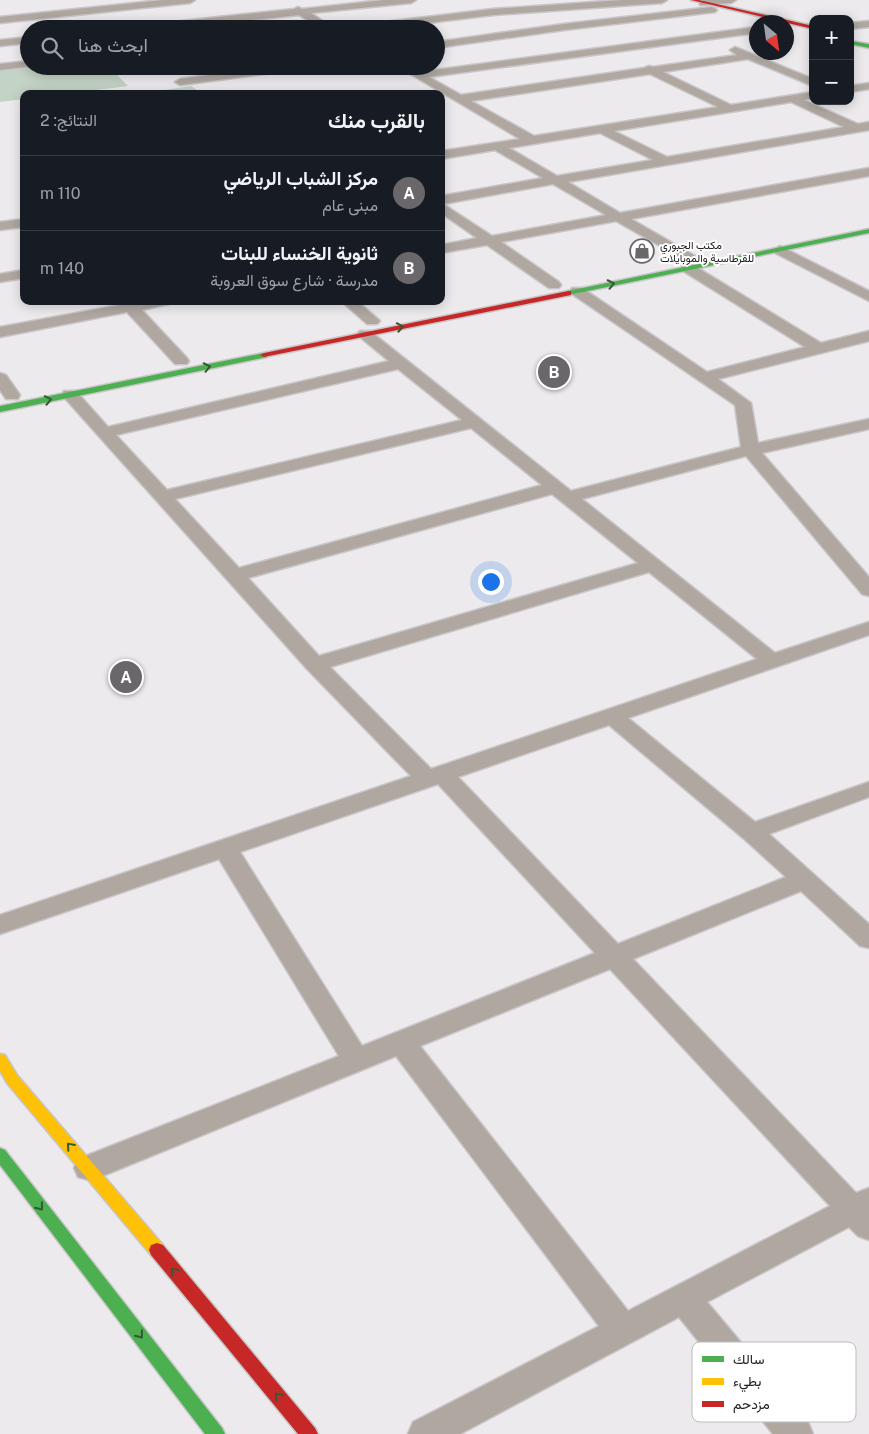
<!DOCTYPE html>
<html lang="ar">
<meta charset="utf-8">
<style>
body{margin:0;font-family:"Public Sans",Vazirmatn,sans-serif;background:#20242c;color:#f1f3f6;direction:rtl}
.controls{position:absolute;right:15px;top:15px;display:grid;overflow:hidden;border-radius:10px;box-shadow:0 2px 12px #0003}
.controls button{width:45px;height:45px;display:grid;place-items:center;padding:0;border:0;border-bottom:1px solid #363941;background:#171b24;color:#f1f3f6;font:25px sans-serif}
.compass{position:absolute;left:749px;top:15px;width:45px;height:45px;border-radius:50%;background:#171b24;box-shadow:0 2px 12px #0003;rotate:151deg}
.you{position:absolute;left:490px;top:581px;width:18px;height:18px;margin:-12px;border:4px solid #fff;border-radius:50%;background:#1a73e8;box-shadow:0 0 0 8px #1a73e833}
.badge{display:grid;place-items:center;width:32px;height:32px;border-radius:50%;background:#696769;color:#fff;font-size:16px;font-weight:700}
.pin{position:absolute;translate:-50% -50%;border:2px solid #fff;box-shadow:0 1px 5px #0006}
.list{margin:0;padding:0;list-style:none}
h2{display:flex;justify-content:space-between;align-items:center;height:65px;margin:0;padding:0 20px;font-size:21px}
h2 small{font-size:16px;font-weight:400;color:#9ea1a6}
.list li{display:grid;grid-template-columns:32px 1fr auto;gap:15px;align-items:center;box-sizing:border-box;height:75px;padding:0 20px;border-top:1px solid #363941}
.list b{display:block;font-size:19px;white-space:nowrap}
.list p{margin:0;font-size:16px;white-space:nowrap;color:#9ea1a6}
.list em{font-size:16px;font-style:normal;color:#9ea1a6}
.icon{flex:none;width:28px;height:28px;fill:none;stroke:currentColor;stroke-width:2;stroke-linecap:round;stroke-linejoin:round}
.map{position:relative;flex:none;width:869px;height:1434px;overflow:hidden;direction:ltr}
.search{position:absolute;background:#171b24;box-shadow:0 2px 12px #0003;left:20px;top:20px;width:425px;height:55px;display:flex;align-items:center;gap:12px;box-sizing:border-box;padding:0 18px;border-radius:28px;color:#9ea1a6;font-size:19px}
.panel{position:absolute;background:#171b24;box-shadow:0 2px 12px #0003;left:20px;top:90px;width:425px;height:215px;border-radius:10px;direction:rtl}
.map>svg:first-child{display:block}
.green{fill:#c3d3c5}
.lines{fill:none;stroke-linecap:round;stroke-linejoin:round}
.street-casing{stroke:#c8c6c8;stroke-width:3}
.fast-casing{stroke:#c8c6c8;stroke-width:3}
.slow-casing{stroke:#c8c6c8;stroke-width:3}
.jam-casing{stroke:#c8c6c8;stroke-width:3}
.street{fill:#afa7a0;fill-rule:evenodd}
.fast{fill:#4caf50;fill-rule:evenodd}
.slow{fill:#ffc107;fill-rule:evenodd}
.jam{fill:#c62828;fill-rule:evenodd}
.oneway{stroke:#335a35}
.labels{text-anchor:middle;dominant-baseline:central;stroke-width:4;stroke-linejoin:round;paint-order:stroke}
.far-poi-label{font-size:11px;fill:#232123;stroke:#fff;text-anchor:start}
.key{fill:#fff;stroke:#bdbcbd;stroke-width:1}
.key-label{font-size:14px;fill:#232123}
</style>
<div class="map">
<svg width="869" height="1434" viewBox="0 0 869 1434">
<rect width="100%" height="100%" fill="#eceaec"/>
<!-- green -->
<g class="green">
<polygon points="29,66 108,66 128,86 66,94 24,94 24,99 0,102 0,68"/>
<polygon points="191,86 203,94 137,94"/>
</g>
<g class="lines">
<!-- street casing -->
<g class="street-casing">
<g id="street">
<polygon points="163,0 195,0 190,3 0,23 0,17"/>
<polygon points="384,0 416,0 411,3 311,13 334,29 322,29 299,15 167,29 131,29 136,26 294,9 298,7 302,9"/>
<polygon points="622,0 667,0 662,3 493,15 378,29 346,29 351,26 493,9"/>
<polygon points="704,0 736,0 731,3 700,5 700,1"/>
<polygon points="712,7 717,10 715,12 564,30 436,48 436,42 564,24"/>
<polygon points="869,21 869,27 850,29 850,23"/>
<path d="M 756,27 L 756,33 L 429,77 L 461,95 L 644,68 L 649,66 L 653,67 L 737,55 L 730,50 L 735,47 L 813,79 L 813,86 L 748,59 L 663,72 L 731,105 L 813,92 L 813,98 L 804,100 L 858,124 L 869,122 L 869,130 L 568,182 L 620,213 L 869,168 L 869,176 L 631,219 L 695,256 L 697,259 L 695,262 L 690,263 L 616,221 L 501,242 L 559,282 L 561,285 L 559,288 L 549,288 L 487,245 L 441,253 L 441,245 L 477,238 L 441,213 L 441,196 L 543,178 L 495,150 L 441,159 L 441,151 L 520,139 L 397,66 L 410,66 L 420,72 ZM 650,74 L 718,107 L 534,136 L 471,101 ZM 791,102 L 844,127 L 667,157 L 614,131 ZM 600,133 L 653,160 L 557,176 L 509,148 ZM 553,184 L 606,215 L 492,236 L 443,204 Z"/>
<polygon points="29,37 29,43 0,46 0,40"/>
<polygon points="29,61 29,66 33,66 0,70 0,64"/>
<polygon points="275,66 306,66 301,69 180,85 175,82 180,79"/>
<polygon points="869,83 869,89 850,92 850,86"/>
<polygon points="24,219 24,227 0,230 0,222"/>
<polygon points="780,246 869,291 869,301 775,253 773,250"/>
<path d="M 688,264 L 693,265 L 821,343 L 869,331 L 869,341 L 718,379 L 751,403 L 758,443 L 869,419 L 869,429 L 762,453 L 869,577 L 869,596 L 862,594 L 746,456 L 582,499 L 775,653 L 869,622 L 869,635 L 628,718 L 755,822 L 869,782 L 869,797 L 769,834 L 869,924 L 869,948 L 860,946 L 801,891 L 633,959 L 856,1193 L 869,1188 L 869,1240 L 858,1236 L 849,1227 L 707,1302 L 808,1422 L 813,1434 L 773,1434 L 679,1317 L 460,1434 L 408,1434 L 413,1422 L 599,1326 L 396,1056 L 100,1177 L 89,1180 L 78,1177 L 74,1168 L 78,1159 L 339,1056 L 219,859 L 0,934 L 0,915 L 411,776 L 307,669 L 62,395 L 64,391 L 76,391 L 108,427 L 389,361 L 360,337 L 357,334 L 360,331 L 370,331 L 571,491 L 741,447 L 735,405 L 572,294 L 570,291 L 572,288 L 582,288 L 707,372 L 805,347 L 683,271 L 681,268 L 683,265 ZM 398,369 L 462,420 L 167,490 L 116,435 ZM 471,428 L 542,485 L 239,568 L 175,499 ZM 552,494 L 638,563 L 319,656 L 248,578 ZM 649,572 L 757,659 L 431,769 L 330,667 ZM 609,725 L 743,838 L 786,877 L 618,944 L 458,777 ZM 438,784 L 595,953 L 362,1046 L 240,852 ZM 610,969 L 830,1206 L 628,1311 L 420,1046 Z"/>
<polygon points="24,270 24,278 0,282 0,274"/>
<polygon points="118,301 171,301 169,304 142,310 187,358 189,361 187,364 175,364 127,312 0,337 0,327 120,305"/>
<polygon points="341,301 357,301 380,321 377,324 367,324"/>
<polygon points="0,373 6,375 20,395 18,399 6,399 0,390"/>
</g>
</g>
<!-- fast casing -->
<g class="fast-casing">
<g id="fast">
<polygon points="850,41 869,44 869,48 850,44"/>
<polygon points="869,229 869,233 568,295 564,293 568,291"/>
<polygon points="264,353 267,353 267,357 0,412 0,406"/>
<polygon points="0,1148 5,1150 222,1428 225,1434 205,1434 0,1165"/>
</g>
</g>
<!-- slow casing -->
<g class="slow-casing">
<polygon id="slow" points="0,1054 5,1055 17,1075 163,1245 165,1250 163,1255 157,1257 151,1255 7,1083 0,1071"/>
</g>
<!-- jam casing -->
<g class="jam-casing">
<g id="jam">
<polygon points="691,0 699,0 813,26 813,29"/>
<polygon points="568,291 571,291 571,295 264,357 260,355 264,353"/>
<polygon points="157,1243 163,1245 315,1428 318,1434 298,1434 151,1255 149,1250 151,1245"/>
</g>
</g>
<!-- street -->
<use href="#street" class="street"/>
<!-- fast -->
<use href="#fast" class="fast"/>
<!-- slow -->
<use href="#slow" class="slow"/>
<!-- jam -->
<use href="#jam" class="jam"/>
</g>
<!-- one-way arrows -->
<defs><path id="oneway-chevron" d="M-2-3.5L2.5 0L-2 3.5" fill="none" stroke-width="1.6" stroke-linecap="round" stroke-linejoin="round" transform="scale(1.25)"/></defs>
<g class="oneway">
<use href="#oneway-chevron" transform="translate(611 284) rotate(-12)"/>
<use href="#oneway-chevron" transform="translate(400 327) rotate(-11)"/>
<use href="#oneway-chevron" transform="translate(207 367) rotate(-12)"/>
<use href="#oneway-chevron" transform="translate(48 400) rotate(-11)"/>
<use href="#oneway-chevron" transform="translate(70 1146) rotate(-131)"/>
<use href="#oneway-chevron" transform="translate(40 1207) rotate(52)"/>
<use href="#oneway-chevron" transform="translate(174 1271) rotate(-130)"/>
<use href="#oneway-chevron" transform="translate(140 1335) rotate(52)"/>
<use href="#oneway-chevron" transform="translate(278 1396) rotate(-130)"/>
</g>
<!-- icons -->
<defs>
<g id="shop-ring" transform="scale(1.25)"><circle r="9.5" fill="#fff" stroke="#696769" stroke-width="1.5"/><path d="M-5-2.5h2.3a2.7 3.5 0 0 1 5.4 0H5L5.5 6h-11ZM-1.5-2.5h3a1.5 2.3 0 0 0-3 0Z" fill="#696769"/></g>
</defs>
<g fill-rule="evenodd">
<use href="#shop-ring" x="642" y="251"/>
</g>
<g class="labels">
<!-- far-poi labels -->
<g class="far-poi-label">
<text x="660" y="245">مكتب الجبوري<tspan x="660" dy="13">للقرطاسية والموبايلات</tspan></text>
</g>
</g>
<!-- legend -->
<rect x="692" y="1342" width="164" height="80" rx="8" class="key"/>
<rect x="702" y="1356" width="22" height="6" fill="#4caf50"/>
<rect x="702" y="1378" width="22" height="7" fill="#ffc107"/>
<rect x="702" y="1401" width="22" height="6" fill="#c62828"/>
<g class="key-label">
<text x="733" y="1364">سالك</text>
<text x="733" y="1386">بطيء</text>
<text x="733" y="1409">مزدحم</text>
</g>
</svg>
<div class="controls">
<button>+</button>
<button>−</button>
</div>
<svg class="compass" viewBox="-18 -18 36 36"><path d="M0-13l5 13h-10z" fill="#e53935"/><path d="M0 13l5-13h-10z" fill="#9ea1a6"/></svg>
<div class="you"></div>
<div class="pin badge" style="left:126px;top:677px">A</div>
<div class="pin badge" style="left:554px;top:372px">B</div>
<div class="search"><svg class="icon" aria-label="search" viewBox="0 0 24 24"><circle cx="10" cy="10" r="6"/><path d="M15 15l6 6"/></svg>ابحث هنا</div>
<section class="panel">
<h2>بالقرب منك<small>النتائج: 2</small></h2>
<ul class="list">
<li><span class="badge">A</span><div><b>مركز الشباب الرياضي</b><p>مبنى عام</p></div><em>110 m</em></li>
<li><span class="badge">B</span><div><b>ثانوية الخنساء للبنات</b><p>مدرسة · شارع سوق العروبة</p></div><em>140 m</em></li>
</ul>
</section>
</div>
